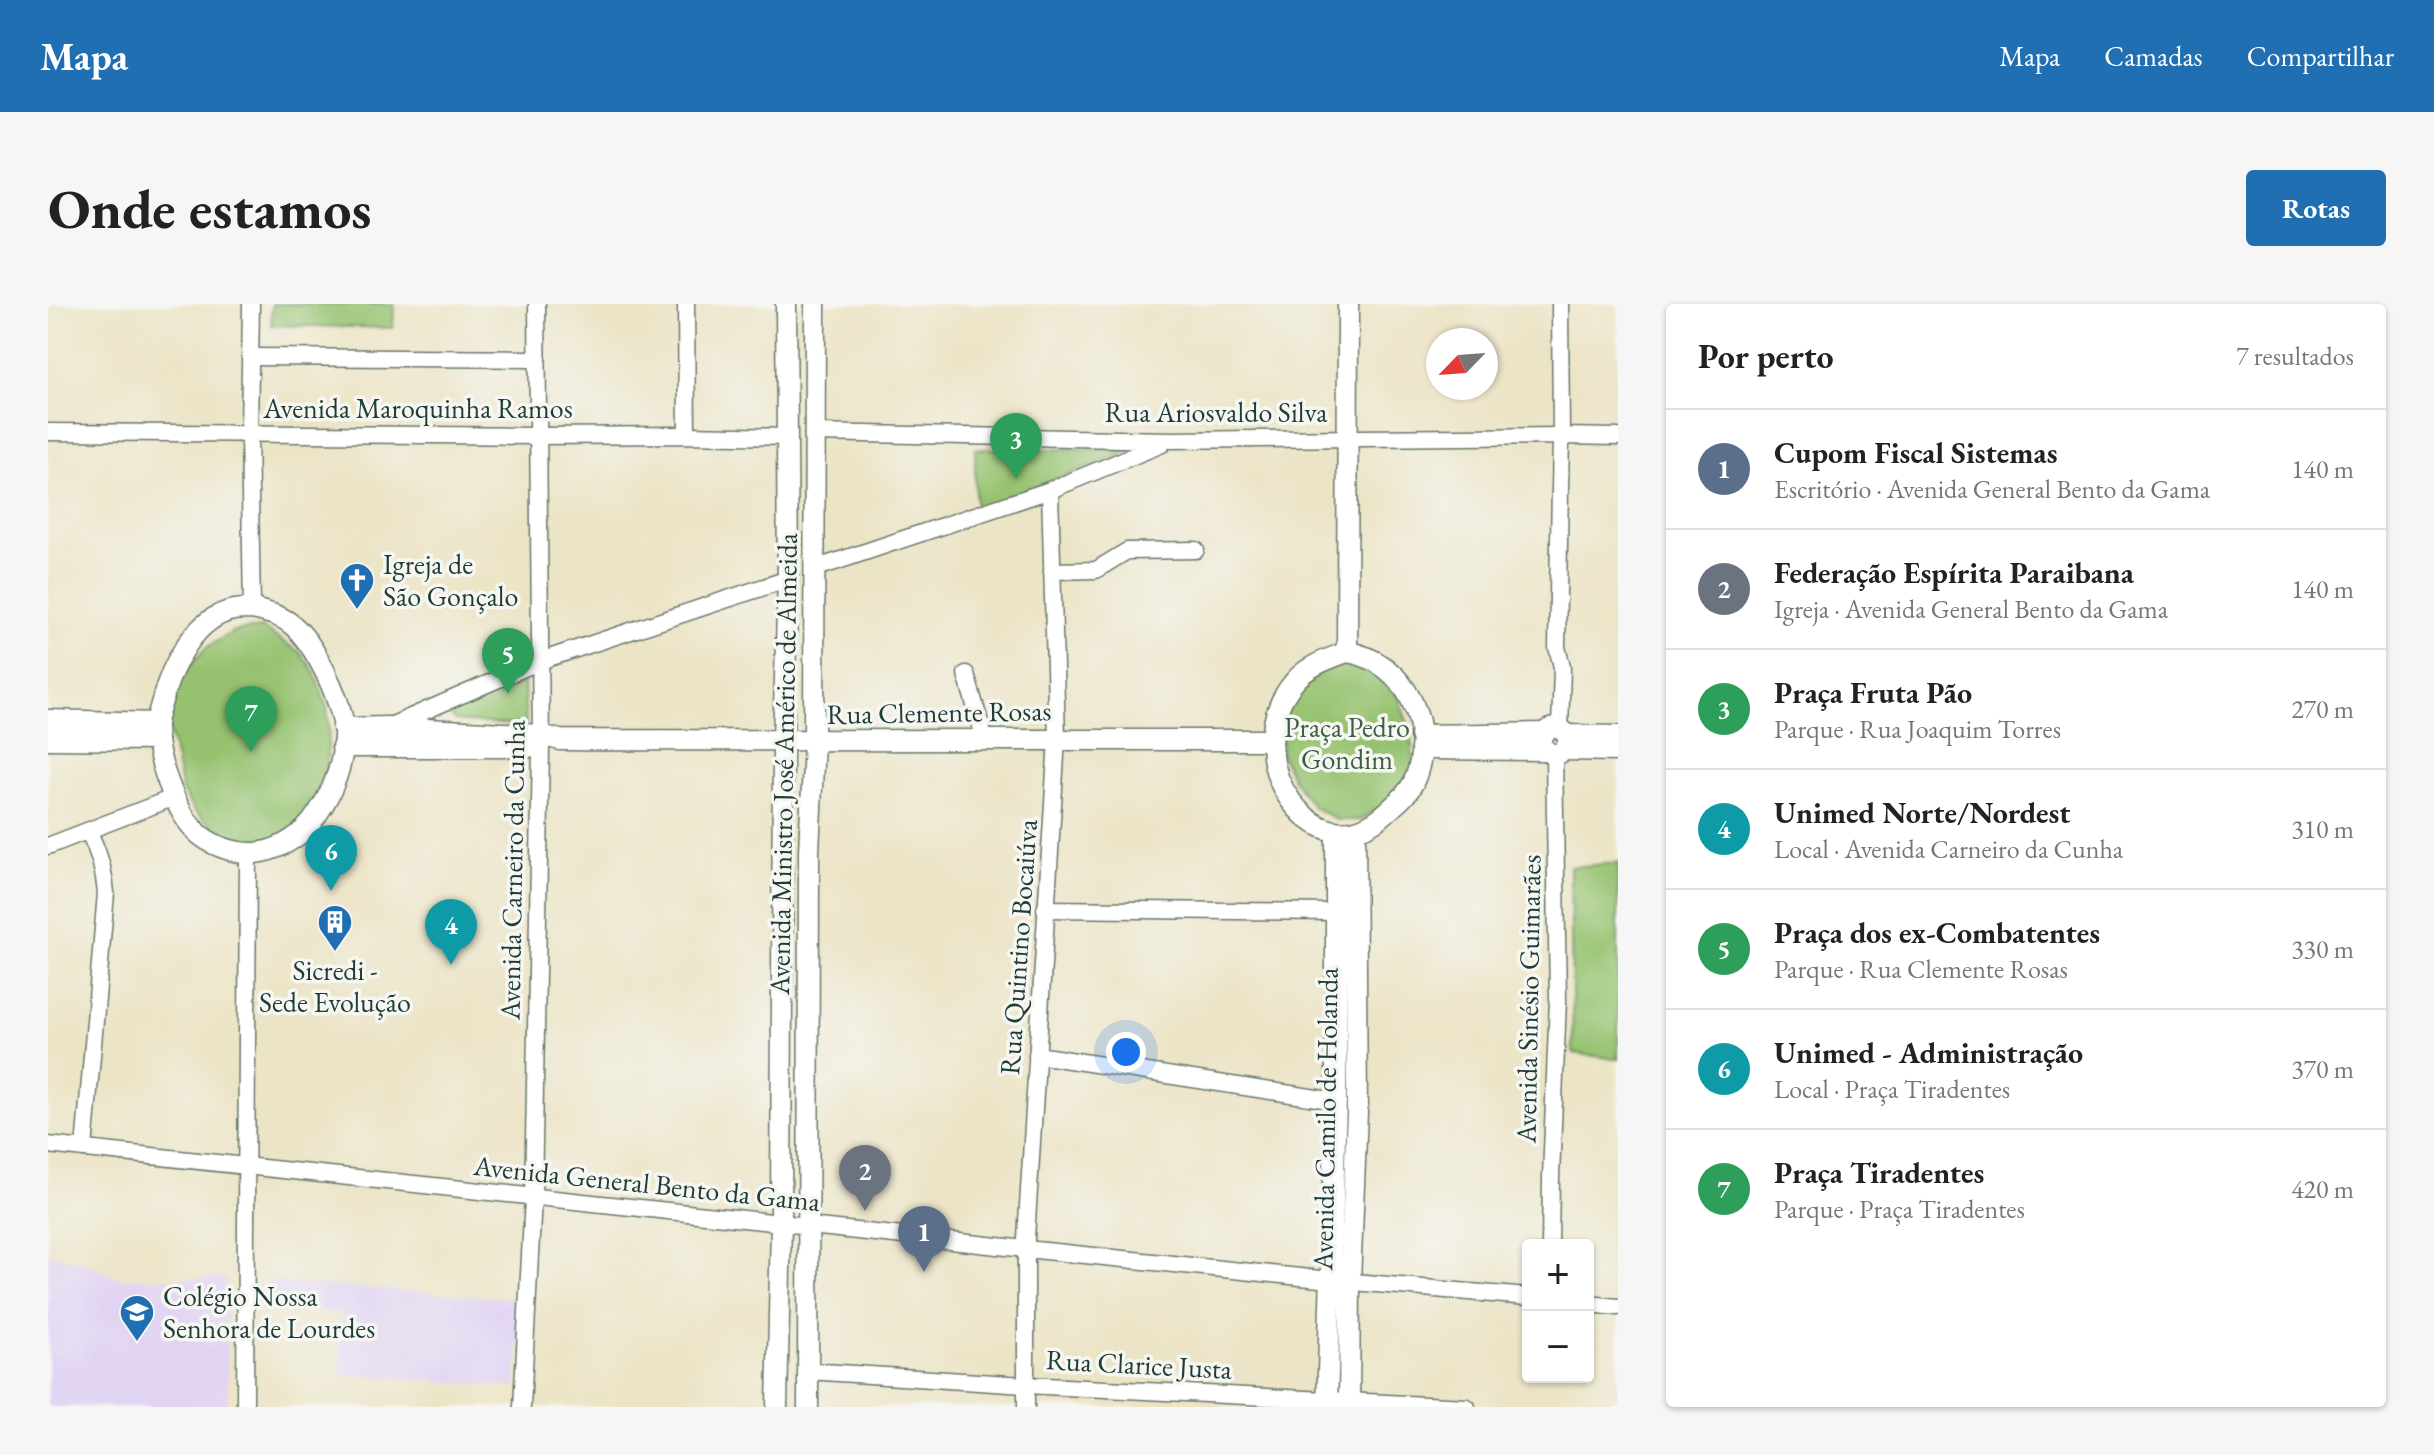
<!DOCTYPE html>
<html lang="pt">
<meta charset="utf-8">
<style>
body{margin:0;font-family:"EB Garamond",serif;background:#f6f6f6;color:#222}
.controls{position:absolute;right:24px;bottom:24px;display:grid;overflow:hidden;border-radius:8px;box-shadow:0 2px 6px #0004}
.controls button{width:72px;height:72px;display:grid;place-items:center;padding:0;border:0;border-bottom:2px solid #e0e0e0;background:#fff;color:#222;font:40px sans-serif}
.compass{position:absolute;left:1378px;top:24px;width:72px;height:72px;border-radius:50%;background:#fff;box-shadow:0 2px 6px #0004;rotate:245deg}
.you{position:absolute;left:1078px;top:748px;width:28px;height:28px;margin:-20px;border:6px solid #fff;border-radius:50%;background:#1a73e8;box-shadow:0 0 0 12px #1a73e833}
.badge{display:grid;place-items:center;width:52px;height:52px;border-radius:50%;background:#1f6fb2;color:#fff;font-size:26px;font-weight:700}
.pin{position:absolute;translate:-50% -66px;filter:drop-shadow(0 2px 4px #0008)}
.pin::after{content:'';position:absolute;top:42px;width:28px;height:24px;background:inherit;clip-path:polygon(0 0,100% 0,50% 100%)}
.list{margin:0;padding:0;list-style:none}
h2{display:flex;justify-content:space-between;align-items:center;height:104px;margin:0;padding:0 32px;font-size:34px}
h2 small{font-size:26px;font-weight:400;color:#767676}
.list li{display:grid;grid-template-columns:52px 1fr auto;gap:24px;align-items:center;box-sizing:border-box;height:120px;padding:0 32px;border-top:2px solid #e0e0e0}
.list b{display:block;font-size:30px;white-space:nowrap}
.list p{margin:0;font-size:26px;white-space:nowrap;color:#767676}
.list em{font-size:26px;font-style:normal;color:#767676}
.map{position:relative;flex:none;width:1570px;height:1103px;overflow:hidden;border-radius:8px}
header{display:flex;align-items:center;gap:48px;box-sizing:border-box;height:112px;padding:0 40px;background:#1f6fb2;color:#fff}
header strong{font-size:38px}
nav{display:flex;gap:44px;margin-inline-start:auto;font-size:28px}
.intro{display:flex;align-items:center;justify-content:space-between;box-sizing:border-box;height:192px;padding:0 48px}
h1{margin:0;font-size:56px}
.button{padding:20px 36px;border-radius:8px;background:#1f6fb2;color:#fff;font-size:28px;font-weight:700}
main{display:flex;gap:48px;padding:0 48px}
aside{flex:1;background:#fff;border-radius:8px;box-shadow:0 2px 6px #0004}
.map>svg:first-child{display:block}
.built{fill:#e1d4f3}
.green{fill:#96c270;stroke:#5a8052;stroke-width:2}
.lines{fill:none;stroke-linecap:round;stroke-linejoin:round}
.minor-casing{stroke:#677767;stroke-width:19}
.major-casing{stroke:#677767;stroke-width:23}
.minor{stroke:#fff;stroke-width:16}
.major{stroke:#fff;stroke-width:20}
.labels{text-anchor:middle;dominant-baseline:central;stroke-width:7;stroke-linejoin:round;paint-order:stroke}
.street-label{font-size:28px;fill:#1f3d34;stroke:#f6f6f2}
.poi-label{font-size:28px;fill:#1f3d34;stroke:#f6f6f2;text-anchor:start}
.park-label{font-size:28px;fill:#3d5e43;stroke:#f6f6f2}
</style>
<header>
<strong>Mapa</strong>
<nav><a>Mapa</a><a>Camadas</a><a>Compartilhar</a></nav>
</header>
<div class="intro"><h1>Onde estamos</h1><a class="button">Rotas</a></div>
<main>
<div class="map">
<svg width="1570" height="1103" viewBox="0 0 1570 1103">
<rect width="100%" height="100%" fill="#f6f6f2"/>
<filter id="ink" filterUnits="userSpaceOnUse"><feTurbulence type="fractalNoise" baseFrequency=".0125" numOctaves="2"/><feDisplacementMap in="SourceGraphic" scale="16" xChannelSelector="R" yChannelSelector="G"/><feConvolveMatrix kernelMatrix="1 2 1 2 8 2 1 2 1" color-interpolation-filters="sRGB"/></filter>
<filter id="wash" filterUnits="userSpaceOnUse"><feTurbulence type="fractalNoise" baseFrequency=".006" numOctaves="4" result="noise"/><feDisplacementMap in="SourceGraphic" scale="32" xChannelSelector="R" yChannelSelector="G"/><feGaussianBlur stdDeviation="1.8" result="paint"/><feColorMatrix in="noise" values="0 0 0 0 0 0 0 0 0 0 0 0 0 0 0 0 0 1.4 0 .05"/><feComposite in="paint" operator="in"/></filter>
<g filter="url(#wash)">
<rect width="100%" height="100%" fill="#ece4c6"/>
<!-- built -->
<g class="built">
<polygon points="0,949 40,961 69,974 178,974 180,1103 0,1103"/>
<polygon points="218,977 473,995 468,1083 291,1070 295,1009 217,1004"/>
</g>
<!-- green -->
<g class="green">
<polygon points="224,0 346,0 345,24 223,21"/>
<polygon points="927,145 1090,145 927,205"/>
<polygon points="214,324 253,349 266,367 279,403 281,425 278,471 268,501 241,529 200,543 180,535 146,507 134,487 119,414 130,376 158,344 186,327"/>
<polygon points="1304,359 1325,368 1340,379 1351,395 1363,428 1365,461 1352,490 1312,516 1289,516 1265,503 1245,475 1233,451 1235,418 1246,388 1271,364"/>
<polygon points="476,377 478,422 407,417 400,409 405,404"/>
<polygon points="1570,559 1570,755 1525,749 1522,563"/>
</g>
</g>
<g filter="url(#ink)">
<g class="lines">
<!-- minor casing -->
<g class="minor-casing">
<g id="minor">
<polyline points="203,0 201,129 204,305"/>
<polyline points="638,0 639,131"/>
<polyline points="202,53 490,55"/>
<polyline points="0,128 490,132 639,131 740,133"/>
<polyline points="765,129 1123,136 1513,132 1570,133"/>
<polyline points="766,265 1002,186 1114,140"/>
<polyline points="1004,267 1048,266 1079,247 1148,246"/>
<polyline points="918,370 937,436"/>
<polyline points="342,422 492,357 740,275"/>
<polyline points="1512,425 1514,363 1509,343 1513,132 1512,0"/>
<polyline points="0,542 127,493"/>
<polyline points="997,605 1289,608"/>
<polyline points="989,751 1288,797"/>
<polyline points="0,841 978,945 1282,976 1480,993"/>
<path d="M 36,845 L 58,589 C 56,566 51,547 40,527"/>
<polyline points="1502,941 1503,873 1510,695 1506,450"/>
<polyline points="1540,1000 1570,1003"/>
<polyline points="760,1067 977,1081 1419,1103"/>
<polyline points="197,1103 200,551"/>
<polyline points="474,1103 485,894 493,443 489,0"/>
<polyline points="978,1103 978,934 1009,435 1002,186"/>
</g>
</g>
<!-- major casing -->
<g class="major-casing">
<g id="major">
<path d="M 204,305 C 217,308 232,311 243,320 C 267,338 298,404 296,433 C 295,461 284,489 268,512 C 256,530 235,544 214,548 C 194,552 168,544 152,531 C 128,511 107,451 108,420 C 109,412 112,404 114,397 C 123,362 147,313 186,306 C 192,305 198,305 204,305 Z"/>
<path d="M 1299,348 C 1358,356 1390,426 1365,479 C 1360,490 1350,498 1341,506 C 1307,538 1271,534 1243,497 C 1217,462 1218,411 1246,378 C 1259,362 1280,355 1299,348 Z"/>
<polyline points="1299,348 1300,0"/>
<polyline points="0,416 108,419"/>
<path d="M 295,424 L 341,423 L 493,431 L 512,436 C 749,438 986,434 1224,436"/>
<circle cx="1507" cy="437" r="13"/>
<polyline points="1372,431 1496,429"/>
<polyline points="1519,431 1570,432"/>
<polyline points="0,435 109,436"/>
<polyline points="294,443 481,443"/>
<polyline points="1373,445 1497,446"/>
<polyline points="1516,446 1570,447"/>
<polyline points="729,1103 733,919 735,438 740,275 738,0"/>
<polyline points="760,1103 761,548 766,438 767,0"/>
<polyline points="1279,1103 1288,797 1288,529"/>
<polyline points="1301,1103 1302,978 1309,808 1307,528"/>
</g>
</g>
<!-- minor -->
<use href="#minor" class="minor"/>
<!-- major -->
<use href="#major" class="major"/>
</g>
</g>
<!-- icons -->
<defs>
<g id="church-pin" transform="scale(1.8)"><path d="M0 17L-7.5 6A9.5 9.5 0 1 1 7.5 6Z" fill="#1f6fb2" stroke="#f6f6f2"/><path d="M-1.2-6h2.4v3.5h3.3v2.4h-3.3V6h-2.4V-.1h-3.3v-2.4h3.3Z" fill="#fff"/></g>
<g id="building-pin" transform="scale(1.8)"><path d="M0 17L-7.5 6A9.5 9.5 0 1 1 7.5 6Z" fill="#1f6fb2" stroke="#f6f6f2"/><path d="M-4-6H4V6H1V3H-1V6H-4ZM-2.5-4.3h1.7v1.8h-1.7ZM.8-4.3h1.7v1.8H.8ZM-2.5-1h1.7V.8h-1.7ZM.8-1h1.7V.8H.8Z" fill="#fff"/></g>
<g id="school-pin" transform="scale(1.8)"><path d="M0 17L-7.5 6A9.5 9.5 0 1 1 7.5 6Z" fill="#1f6fb2" stroke="#f6f6f2"/><path d="M0-5L7-2L0 1L-7-2ZM-4 1L0 2.5L4 1V4Q0 6-4 4Z" fill="#fff"/></g>
</defs>
<g fill-rule="evenodd">
<use href="#church-pin" x="309" y="276"/>
<use href="#building-pin" x="287" y="618"/>
<use href="#school-pin" x="89" y="1008"/>
</g>
<g class="labels">
<!-- street labels -->
<g class="street-label">
<text x="370" y="104">Avenida Maroquinha Ramos</text>
<text x="1168" y="108">Rua Ariosvaldo Silva</text>
<text transform="translate(891 408) rotate(-1)">Rua Clemente Rosas</text>
<text transform="translate(735 460) rotate(-89)">Avenida Ministro José Américo de Almeida</text>
<text transform="translate(464 566) rotate(-89)">Avenida Carneiro da Cunha</text>
<text transform="translate(970 643) rotate(-86)">Rua Quintino Bocaiúva</text>
<text transform="translate(1480 695) rotate(-89)">Avenida Sinésio Guimarães</text>
<text transform="translate(1277 815) rotate(-89)">Avenida Camilo de Holanda</text>
<text transform="translate(599 879) rotate(6)">Avenida General Bento da Gama</text>
<text transform="translate(1091 1060) rotate(3)">Rua Clarice Justa</text>
</g>
<!-- poi labels -->
<g class="poi-label">
<text x="335" y="260">Igreja de<tspan x="335" dy="32">São Gonçalo</tspan></text>
<text x="287" y="666" text-anchor="middle">Sicredi -<tspan x="287" dy="32">Sede Evolução</tspan></text>
<text x="115" y="992">Colégio Nossa<tspan x="115" dy="32">Senhora de Lourdes</tspan></text>
</g>
<!-- park labels -->
<g class="park-label">
<text x="1299" y="423">Praça Pedro<tspan x="1299" dy="32">Gondim</tspan></text>
</g>
</g>
</svg>
<div class="controls">
<button>+</button>
<button>−</button>
</div>
<svg class="compass" viewBox="-18 -18 36 36"><path d="M0-13l5 13h-10z" fill="#e53935"/><path d="M0 13l5-13h-10z" fill="#767676"/></svg>
<div class="you"></div>
<div class="pin badge" style="left:876px;top:968px;background:#5c6f8a">1</div>
<div class="pin badge" style="left:817px;top:907px;background:#6b7280">2</div>
<div class="pin badge" style="left:968px;top:175px;background:#2e9e5b">3</div>
<div class="pin badge" style="left:403px;top:661px;background:#0f9aa8">4</div>
<div class="pin badge" style="left:460px;top:390px;background:#2e9e5b">5</div>
<div class="pin badge" style="left:283px;top:587px;background:#0f9aa8">6</div>
<div class="pin badge" style="left:203px;top:448px;background:#2e9e5b">7</div>
</div>
<aside>
<h2>Por perto<small>7 resultados</small></h2>
<ul class="list">
<li><span class="badge" style="background:#5c6f8a">1</span><div><b>Cupom Fiscal Sistemas</b><p>Escritório · Avenida General Bento da Gama</p></div><em>140 m</em></li>
<li><span class="badge" style="background:#6b7280">2</span><div><b>Federação Espírita Paraibana</b><p>Igreja · Avenida General Bento da Gama</p></div><em>140 m</em></li>
<li><span class="badge" style="background:#2e9e5b">3</span><div><b>Praça Fruta Pão</b><p>Parque · Rua Joaquim Torres</p></div><em>270 m</em></li>
<li><span class="badge" style="background:#0f9aa8">4</span><div><b>Unimed Norte/Nordest</b><p>Local · Avenida Carneiro da Cunha</p></div><em>310 m</em></li>
<li><span class="badge" style="background:#2e9e5b">5</span><div><b>Praça dos ex-Combatentes</b><p>Parque · Rua Clemente Rosas</p></div><em>330 m</em></li>
<li><span class="badge" style="background:#0f9aa8">6</span><div><b>Unimed - Administração</b><p>Local · Praça Tiradentes</p></div><em>370 m</em></li>
<li><span class="badge" style="background:#2e9e5b">7</span><div><b>Praça Tiradentes</b><p>Parque · Praça Tiradentes</p></div><em>420 m</em></li>
</ul>
</aside>
</main>
